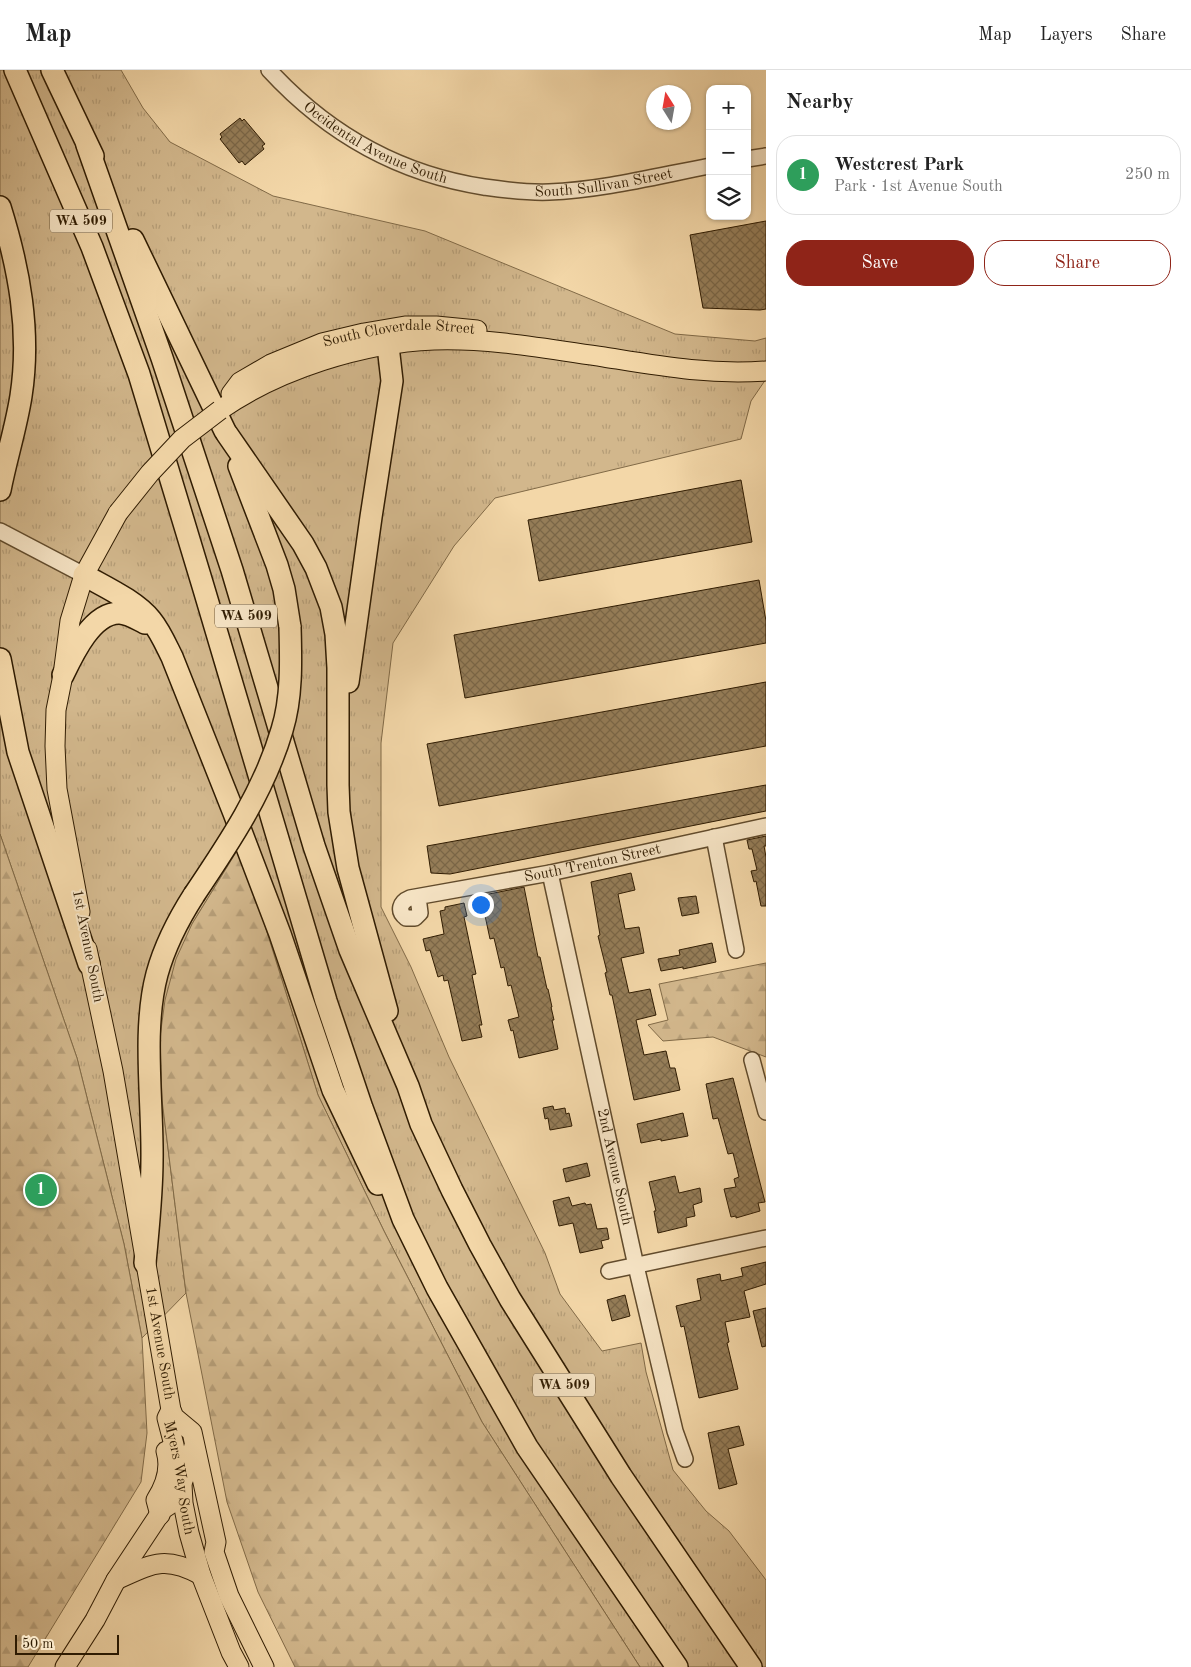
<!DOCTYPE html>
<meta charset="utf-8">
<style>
body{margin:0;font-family:"Old Standard TT",serif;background:#f2f2f2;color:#222}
.controls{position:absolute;right:15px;top:15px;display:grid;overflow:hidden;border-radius:10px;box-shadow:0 1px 4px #0004}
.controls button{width:45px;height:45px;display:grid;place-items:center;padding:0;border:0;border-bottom:1px solid #e0e0e0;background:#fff;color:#222;font:25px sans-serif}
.compass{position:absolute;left:646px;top:15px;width:45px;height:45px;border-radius:50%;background:#fff;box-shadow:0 1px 4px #0004;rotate:349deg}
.scale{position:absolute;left:15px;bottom:12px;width:104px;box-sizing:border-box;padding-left:5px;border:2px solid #301c02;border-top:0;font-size:14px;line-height:18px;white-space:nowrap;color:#301c02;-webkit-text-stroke:4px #f7e5c6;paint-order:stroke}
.you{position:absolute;left:480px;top:834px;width:18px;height:18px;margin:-12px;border:4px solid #fff;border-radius:50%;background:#1a73e8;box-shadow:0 0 0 8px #1a73e833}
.badge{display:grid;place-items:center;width:32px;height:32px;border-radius:50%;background:#8f2418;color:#fff;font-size:16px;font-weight:700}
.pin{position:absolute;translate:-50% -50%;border:2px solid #fff;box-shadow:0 1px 5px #0006}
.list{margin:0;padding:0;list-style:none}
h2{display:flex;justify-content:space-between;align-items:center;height:65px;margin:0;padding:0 20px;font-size:21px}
h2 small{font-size:16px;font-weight:400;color:#767676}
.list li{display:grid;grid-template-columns:32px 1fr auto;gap:15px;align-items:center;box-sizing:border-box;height:80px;margin:0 10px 10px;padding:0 10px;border:1px solid #e0e0e0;border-radius:20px}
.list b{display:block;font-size:19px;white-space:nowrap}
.list p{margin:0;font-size:16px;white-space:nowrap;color:#767676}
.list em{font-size:16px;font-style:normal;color:#767676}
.actions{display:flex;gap:10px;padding:15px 20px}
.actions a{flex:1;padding:11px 0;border:1px solid #8f2418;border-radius:20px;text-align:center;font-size:18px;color:#8f2418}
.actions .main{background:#8f2418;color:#fff}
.icon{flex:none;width:28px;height:28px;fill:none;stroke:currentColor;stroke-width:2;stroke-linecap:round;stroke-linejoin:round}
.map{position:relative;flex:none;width:766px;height:1597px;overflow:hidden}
header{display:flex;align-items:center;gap:30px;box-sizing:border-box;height:70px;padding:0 25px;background:#fff;border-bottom:1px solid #e0e0e0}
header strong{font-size:24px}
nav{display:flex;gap:28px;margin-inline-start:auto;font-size:18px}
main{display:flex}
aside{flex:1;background:#fff}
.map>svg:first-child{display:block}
.grass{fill:url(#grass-tufts);stroke:#816a47}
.forest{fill:url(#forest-firs);stroke:#816a47}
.building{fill:url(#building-cross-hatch);stroke:#301c02}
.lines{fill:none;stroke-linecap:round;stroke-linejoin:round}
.minor-casing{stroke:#614b2c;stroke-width:18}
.major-casing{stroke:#301c02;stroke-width:21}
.highway-casing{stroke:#301c02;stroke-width:24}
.minor{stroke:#f7e5c6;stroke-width:15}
.major{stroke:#f3d7a8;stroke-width:19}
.highway{stroke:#f3d7a8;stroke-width:21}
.major-bridge-casing{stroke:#301c02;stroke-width:21;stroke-linecap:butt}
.highway-bridge-casing{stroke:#301c02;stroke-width:24;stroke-linecap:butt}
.major-bridge{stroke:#f3d7a8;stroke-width:19}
.highway-bridge{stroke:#f3d7a8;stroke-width:21}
.labels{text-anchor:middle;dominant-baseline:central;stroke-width:4;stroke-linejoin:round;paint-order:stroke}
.shield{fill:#f7e5c6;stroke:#6c583d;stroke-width:1}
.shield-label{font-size:14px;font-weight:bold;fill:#301c02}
.street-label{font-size:15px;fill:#301c02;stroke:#f7e5c6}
</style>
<header>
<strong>Map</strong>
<nav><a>Map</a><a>Layers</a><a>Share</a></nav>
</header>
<main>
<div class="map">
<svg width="766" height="1597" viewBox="0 0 766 1597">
<defs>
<pattern id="grass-tufts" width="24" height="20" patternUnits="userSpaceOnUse" patternTransform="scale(1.25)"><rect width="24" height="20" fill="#d2b78c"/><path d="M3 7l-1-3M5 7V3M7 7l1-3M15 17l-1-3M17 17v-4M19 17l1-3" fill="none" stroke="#b59d77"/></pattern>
<pattern id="forest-firs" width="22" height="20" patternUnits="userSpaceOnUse" patternTransform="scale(1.25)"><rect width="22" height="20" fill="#d2b78c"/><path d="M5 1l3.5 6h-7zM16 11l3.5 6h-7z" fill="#b59d77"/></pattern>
<pattern id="building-cross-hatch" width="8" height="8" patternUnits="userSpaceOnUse" patternTransform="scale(1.25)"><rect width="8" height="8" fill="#957d58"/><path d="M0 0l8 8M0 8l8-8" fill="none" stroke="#7a6647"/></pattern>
</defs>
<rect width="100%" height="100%" fill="#f3d7a8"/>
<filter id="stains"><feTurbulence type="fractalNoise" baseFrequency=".004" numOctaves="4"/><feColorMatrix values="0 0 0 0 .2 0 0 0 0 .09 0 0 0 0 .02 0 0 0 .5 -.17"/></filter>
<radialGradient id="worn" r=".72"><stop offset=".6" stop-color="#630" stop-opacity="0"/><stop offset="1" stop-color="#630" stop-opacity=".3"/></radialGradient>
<!-- grass -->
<polygon class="grass" points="0,0 121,0 143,38 170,72 273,126 425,161 675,264 755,271 766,268 766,309 751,331 741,369 495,428 454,476 393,573 381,673 381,837 411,897 449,987 545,1183 560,1224 602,1281 641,1273 646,1302 673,1400 706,1441 729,1461 766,1510 766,1597 640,1597 482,1352 384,1161 318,1025 240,776 192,854 160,967 162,1030 186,1223 142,1268 124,1174 77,988 0,764"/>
<!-- forest -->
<g class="forest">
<polygon points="0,764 77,988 124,1174 142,1268 147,1363 141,1412 28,1597 0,1597"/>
<polygon points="240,776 318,1025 384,1161 482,1352 640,1597 295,1597 258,1522 227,1432 186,1223 162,1030 160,967 165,930 176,889 192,854"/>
<polygon points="766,893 766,987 713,967 663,971 648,955 668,950 659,914"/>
</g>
<!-- building -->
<g class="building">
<polygon points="240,48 242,51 244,49 265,74 262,76 264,79 245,95 242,91 239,93 220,69 222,67 220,64"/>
<polygon points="766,151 766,239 760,240 703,238 690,165"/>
<polygon points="741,410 752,472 539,511 528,450"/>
<polygon points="759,510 766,551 766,573 465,628 454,565"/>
<polygon points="766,612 766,676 439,736 427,674"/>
<polygon points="766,715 766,741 450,804 431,803 427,776"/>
<polygon points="766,766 766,776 764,776 766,787 766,836 761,836 756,811 754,812 751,801 757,800 752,779 749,779 747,770"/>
<polygon points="631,803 635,820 618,824 625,859 639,857 644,883 621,888 629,923 650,919 656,945 636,950 644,985 666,981 670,998 675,998 680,1020 634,1030 612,925 610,925 605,903 607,902 598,866 600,865 591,812"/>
<polygon points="524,817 538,887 540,887 547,919 548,919 552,937 551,937 554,950 552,950 558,979 519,988 513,960 511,961 508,950 519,947 511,915 508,916 504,897 501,898 494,868 490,869 484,841 488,841 484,825"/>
<polygon points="696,826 699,843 682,846 678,828"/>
<polygon points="464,833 467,846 464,847 476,904 472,905 482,955 479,955 482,967 462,971 448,910 444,911 443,905 438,907 430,880 426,881 423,869 444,864 440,841 445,840 445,837"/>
<polygon points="712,873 716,892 683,899 683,897 661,901 658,889 680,885 679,880"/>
<polygon points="733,1008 765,1132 758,1133 760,1141 736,1148 736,1146 731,1147 724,1119 736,1117 734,1109 739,1107 733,1083 728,1084 718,1048 713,1049 706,1014"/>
<polygon points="553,1036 554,1040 565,1038 566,1044 569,1043 572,1056 550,1060 548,1048 545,1049 543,1038"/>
<polygon points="683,1043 688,1066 661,1071 661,1069 641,1073 637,1054"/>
<polygon points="587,1093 590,1106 566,1112 563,1099"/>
<polygon points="675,1106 679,1123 700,1118 702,1132 693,1135 695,1146 686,1148 687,1156 658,1163 654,1141 656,1141 649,1112"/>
<polygon points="569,1127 572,1136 585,1133 586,1135 591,1134 597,1159 607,1158 609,1169 601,1171 603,1178 580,1183 573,1153 559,1156 553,1131"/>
<polygon points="766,1192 766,1214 744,1221 750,1247 725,1252 729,1272 727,1273 738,1319 699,1328 684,1256 681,1257 676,1236 701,1230 697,1209 720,1204 721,1211 743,1206 741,1198"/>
<polygon points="625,1225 630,1246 612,1251 607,1230"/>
<polygon points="766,1238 766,1276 762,1277 753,1241"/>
<polygon points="739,1356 744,1375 728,1379 737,1414 719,1419 708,1363"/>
</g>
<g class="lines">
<!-- minor casing -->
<g class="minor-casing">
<g id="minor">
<path id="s1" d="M 269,0 C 327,63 399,104 484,117 C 506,120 527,123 549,122 C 603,120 657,106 710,96"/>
<polyline points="747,89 766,86"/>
<polyline points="0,461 84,505"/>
<polyline points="714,767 736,880"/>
<path id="s2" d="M 550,803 L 636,1196 L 675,1361 L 685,1389"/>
<path id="s3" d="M 418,827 L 420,843 L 415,848 L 406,848 C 397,841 400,832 410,828 L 550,803 L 766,756"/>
<polyline points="752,990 766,1042"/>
<polyline points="609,1201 766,1168"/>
</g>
</g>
<!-- major casing -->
<g class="major-casing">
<g id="major">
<path id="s4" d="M 231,324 L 240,312 L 271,294 L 322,273 L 364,263 L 405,256 L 436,256 L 477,260"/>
<path d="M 220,340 C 279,299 362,273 434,270 C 490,268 548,279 604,287 C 660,296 708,305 766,301"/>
<polyline points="80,842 57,719 55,676 56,640 63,605 70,551 84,505 118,443"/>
<path id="s5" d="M 87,879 L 113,1001 L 171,1340 L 174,1347 L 192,1362 L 216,1472 L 214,1482 L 229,1526 L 264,1597"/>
<path id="s6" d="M 171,1340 L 167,1348 L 174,1375 L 182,1414 L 183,1433 L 189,1463 L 201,1505 L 231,1582 L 239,1597"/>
<path d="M 160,1445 L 156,1430 C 165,1416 171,1398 166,1381"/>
<path d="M 116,1510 C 152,1494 164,1485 201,1505"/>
<polyline points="65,1597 95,1550 116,1510 163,1439 172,1433 175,1429 190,1394 193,1379"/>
</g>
</g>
<!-- highway casing -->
<g class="highway-casing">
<g id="highway">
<polyline points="15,0 92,177 139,304 203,516 326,931 362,1038 403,1149 437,1218 527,1377 677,1597"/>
<polyline points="52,0 93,86"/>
<polyline points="87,75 162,288 232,500 314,776 350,880 408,1016 421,1054 452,1120 480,1175 510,1229 621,1406 751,1597"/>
<path d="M 0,137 C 19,198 31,261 21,326 C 16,358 6,389 0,420"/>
<polyline points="133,170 225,361"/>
<polyline points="227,364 303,474 316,498 331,537 336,564 338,598 338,715 339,742 348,798 387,941"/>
<polyline points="239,396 277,495 284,519 290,557"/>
<path d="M 84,505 C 105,517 136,531 151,550 C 160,561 166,575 172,587 L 234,743 L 280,864 L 333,1020 L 378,1114"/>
<polyline points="0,589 18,682 89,894"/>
<path d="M 63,605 C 73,584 92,543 119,543 C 128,543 137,549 145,553"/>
<polyline points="348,612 371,447 392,311 388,276"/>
<path d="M 145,1193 C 148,1159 152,1124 152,1090 C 153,1032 142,960 157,904 C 165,875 178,850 194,825"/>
</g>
</g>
<!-- minor -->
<use href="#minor" class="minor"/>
<!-- major -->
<use href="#major" class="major"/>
<!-- highway -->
<use href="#highway" class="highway"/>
<!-- major-bridge casing -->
<g class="major-bridge-casing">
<polyline id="major-bridge" points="118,443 150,403 182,369 220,340"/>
</g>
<!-- highway-bridge casing -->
<g class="highway-bridge-casing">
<path id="highway-bridge" d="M 194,825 C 229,773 264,721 282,660 C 292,628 291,591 290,557"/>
</g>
<!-- major-bridge -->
<use href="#major-bridge" class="major-bridge"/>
<!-- highway-bridge -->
<use href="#highway-bridge" class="highway-bridge"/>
</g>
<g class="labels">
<!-- shield labels -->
<g class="shield">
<rect x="50" y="139.5" width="62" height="23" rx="4"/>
<rect x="215" y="534.5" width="62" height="23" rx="4"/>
<rect x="533" y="1303.5" width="62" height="23" rx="4"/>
</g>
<g class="shield-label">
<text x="81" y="151">WA 509</text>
<text x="246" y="546">WA 509</text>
<text x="564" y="1315">WA 509</text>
</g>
<!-- street labels -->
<g class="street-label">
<text stroke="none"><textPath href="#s1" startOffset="131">Occidental Avenue South</textPath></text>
<text stroke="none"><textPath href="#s1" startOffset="370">South Sullivan Street</textPath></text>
<text stroke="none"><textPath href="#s4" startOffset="184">South Cloverdale Street</textPath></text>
<text stroke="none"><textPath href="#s3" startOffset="244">South Trenton Street</textPath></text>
<text transform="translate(87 876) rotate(79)">1st Avenue South</text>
<text stroke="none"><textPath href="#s2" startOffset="301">2nd Avenue South</textPath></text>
<text stroke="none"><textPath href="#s5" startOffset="401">1st Avenue South</textPath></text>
<text stroke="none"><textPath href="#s6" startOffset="70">Myers Way South</textPath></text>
</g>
</g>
<rect width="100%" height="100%" filter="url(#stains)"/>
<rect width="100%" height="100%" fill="url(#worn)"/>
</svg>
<div class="controls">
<button>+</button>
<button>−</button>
<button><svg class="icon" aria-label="layers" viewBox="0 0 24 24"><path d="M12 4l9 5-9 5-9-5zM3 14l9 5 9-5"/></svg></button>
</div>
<svg class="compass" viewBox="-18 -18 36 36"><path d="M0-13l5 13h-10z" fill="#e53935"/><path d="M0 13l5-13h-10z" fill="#767676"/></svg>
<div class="scale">50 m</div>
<div class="you"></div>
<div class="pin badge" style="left:41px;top:1120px;background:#2e9e5b">1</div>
</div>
<aside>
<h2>Nearby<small></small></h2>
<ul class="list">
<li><span class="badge" style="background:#2e9e5b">1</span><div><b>Westcrest Park</b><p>Park · 1st Avenue South</p></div><em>250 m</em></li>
</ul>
<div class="actions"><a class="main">Save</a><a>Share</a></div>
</aside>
</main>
